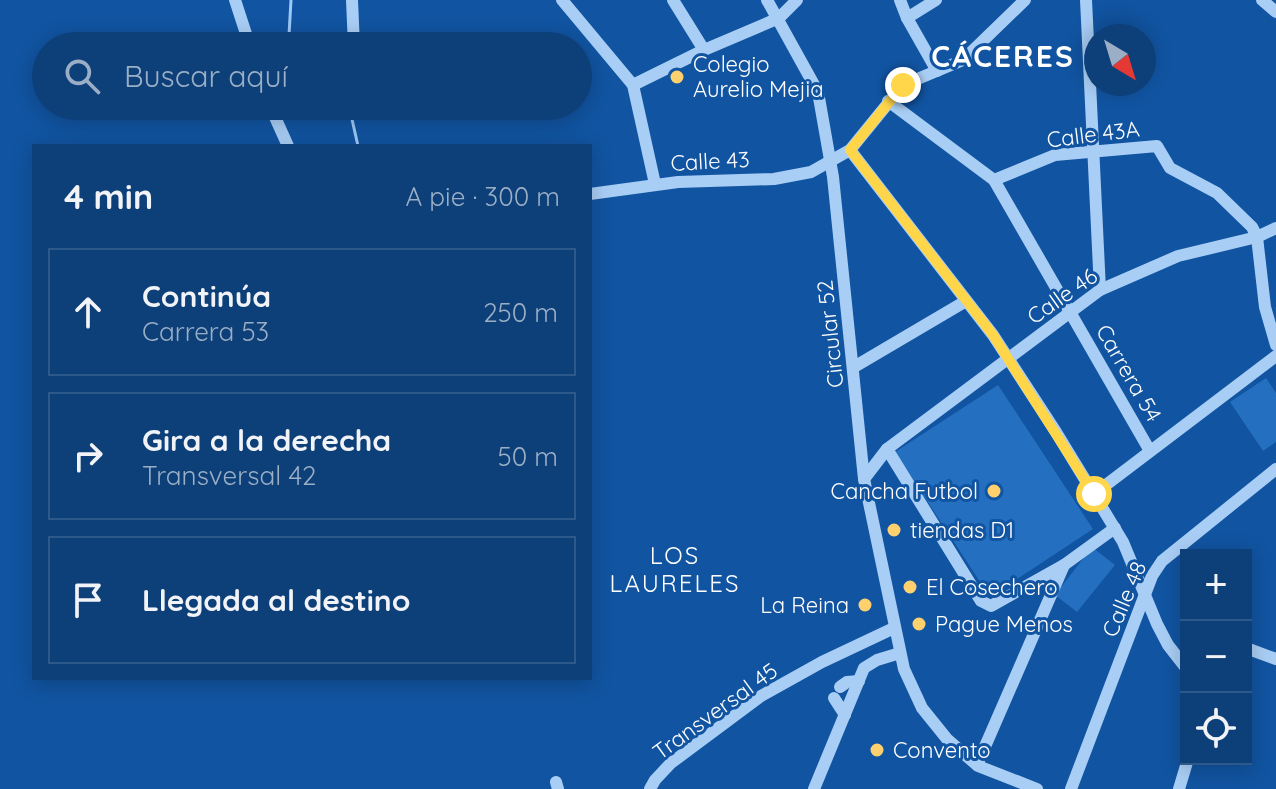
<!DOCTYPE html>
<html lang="es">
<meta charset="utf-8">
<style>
body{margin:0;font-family:Quicksand,sans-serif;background:#1b4a80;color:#f1f3f6}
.controls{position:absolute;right:24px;bottom:24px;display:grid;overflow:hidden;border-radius:0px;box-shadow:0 4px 20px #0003}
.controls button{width:72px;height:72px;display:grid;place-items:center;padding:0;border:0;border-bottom:2px solid #2d588a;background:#0d3f79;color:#f1f3f6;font:40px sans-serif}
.compass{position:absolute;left:1084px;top:24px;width:72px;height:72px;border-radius:50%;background:#0d3f79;box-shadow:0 4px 20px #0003;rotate:142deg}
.stop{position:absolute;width:24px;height:24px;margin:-18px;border:6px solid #ffd54a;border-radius:50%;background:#fff}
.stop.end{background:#ffd54a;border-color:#fff;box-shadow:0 2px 8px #0008}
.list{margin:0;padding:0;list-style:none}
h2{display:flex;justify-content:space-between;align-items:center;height:104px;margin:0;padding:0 32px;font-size:34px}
h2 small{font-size:26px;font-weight:400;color:#9aafc6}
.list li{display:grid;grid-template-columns:52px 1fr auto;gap:24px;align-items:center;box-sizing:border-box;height:128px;margin:0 16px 16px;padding:0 16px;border:2px solid #2d588a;border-radius:0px}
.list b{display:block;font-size:30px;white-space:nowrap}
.list p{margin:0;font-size:26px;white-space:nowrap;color:#9aafc6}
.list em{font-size:26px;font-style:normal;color:#9aafc6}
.icon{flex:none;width:44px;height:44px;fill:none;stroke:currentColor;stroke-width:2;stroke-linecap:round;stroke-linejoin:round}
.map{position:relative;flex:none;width:1276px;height:789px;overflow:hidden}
.search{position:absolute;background:#0d3f79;box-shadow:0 4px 20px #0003;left:32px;top:32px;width:560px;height:88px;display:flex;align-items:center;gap:20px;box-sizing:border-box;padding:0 28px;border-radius:44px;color:#9aafc6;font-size:30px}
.panel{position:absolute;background:#0d3f79;box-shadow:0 4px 20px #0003;left:32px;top:144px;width:560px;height:536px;border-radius:0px}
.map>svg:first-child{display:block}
.green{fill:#246fbf}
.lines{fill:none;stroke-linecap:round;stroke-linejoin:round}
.stream{stroke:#9bc9f8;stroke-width:3}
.minor{stroke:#a9cef5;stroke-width:12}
.route{stroke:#ffd54a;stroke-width:10}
.poi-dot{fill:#ffd16e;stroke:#1154a1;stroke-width:3}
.labels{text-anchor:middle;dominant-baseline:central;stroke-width:6;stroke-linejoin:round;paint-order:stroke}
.poi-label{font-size:22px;fill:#fff;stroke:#1154a1;text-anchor:start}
.street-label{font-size:22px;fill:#fff;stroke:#1154a1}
.neighbourhood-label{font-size:24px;letter-spacing:2px;fill:#fff;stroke:#1154a1}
.district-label{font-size:30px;font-weight:bold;letter-spacing:2px;fill:#fff;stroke:#1154a1}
</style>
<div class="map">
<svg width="1276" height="789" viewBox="0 0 1276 789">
<rect width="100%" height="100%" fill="#1154a1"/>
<!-- green -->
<g class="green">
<polygon points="1266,378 1276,393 1276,442 1263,451 1230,402"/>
<polygon points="998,385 1093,529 990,597 895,452"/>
<polygon points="1092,547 1115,565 1077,612 1055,595"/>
</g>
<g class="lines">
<!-- stream -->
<g class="stream">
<polyline points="291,0 289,35 294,46"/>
<polyline points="349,106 358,146"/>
</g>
<!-- minor -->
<g class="minor">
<polyline points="235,0 250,46"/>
<polyline points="352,0 354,46"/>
<polyline points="562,0 633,85 655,184"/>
<polyline points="673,0 704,50"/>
<polyline points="767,0 818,92 833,177 864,479 904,669 922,708 947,739 978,766 1037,789"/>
<polyline points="900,0 907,18 937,71"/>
<polyline points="1086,0 1100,290"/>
<polyline points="1262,0 1276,12"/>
<polyline points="907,18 936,0"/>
<polyline points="633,85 704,50 779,18 797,0"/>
<polyline points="888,101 994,180 1150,451"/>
<polyline points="270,106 288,146"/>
<polyline points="850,150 993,335 1056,432 1123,542 1157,624 1168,645 1186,668"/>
<polyline points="994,180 1055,155 1157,146 1170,168 1217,193 1252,227 1257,237 1265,307 1276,345"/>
<polyline points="590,194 678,182 774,179 811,172 850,150 903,85 963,60 1025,0"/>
<polyline points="854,367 966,301"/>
<polyline points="887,449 981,601 991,606 1064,565 1115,528"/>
<polyline points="864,479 887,449 1100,290 1178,256 1257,237 1276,228"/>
<polyline points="1094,494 1276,356"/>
<polyline points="1246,648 1276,659"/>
<polyline points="840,687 847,682 859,681"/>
<polyline points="834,698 845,715"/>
<polyline points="977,765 1064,565"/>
<polyline points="556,782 558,789"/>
<polyline points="650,789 655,780 671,763 761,696 822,662 894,628"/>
<polyline points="814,789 864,668 877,660 900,653"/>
<polyline points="1071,789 1152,576 1162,561 1276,469"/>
<polyline points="1179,789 1188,759"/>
</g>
</g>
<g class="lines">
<!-- route -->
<polyline class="route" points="903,85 850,150 993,335 1094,494"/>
</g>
<!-- markers -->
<g class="poi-dot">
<circle cx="677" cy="77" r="8"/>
<circle cx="994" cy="491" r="8"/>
<circle cx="894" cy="530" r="8"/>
<circle cx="910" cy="587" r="8"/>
<circle cx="865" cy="605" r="8"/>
<circle cx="919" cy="624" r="8"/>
<circle cx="877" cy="750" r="8"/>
</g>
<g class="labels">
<!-- poi labels -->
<g class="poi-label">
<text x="693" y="64">Colegio<tspan x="693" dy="25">Aurelio Mejia</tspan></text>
<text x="978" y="491" text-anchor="end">Cancha Futbol</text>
<text x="910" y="530">tiendas D1</text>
<text x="926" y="587">El Cosechero</text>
<text x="849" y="605" text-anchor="end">La Reina</text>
<text x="935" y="624">Pague Menos</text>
<text x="893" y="750">Convento</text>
</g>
<!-- street labels -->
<g class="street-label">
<text transform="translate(1093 134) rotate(-7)">Calle 43A</text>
<text transform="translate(710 161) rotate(-3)">Calle 43</text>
<text transform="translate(1062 296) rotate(-35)">Calle 46</text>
<text transform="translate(830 334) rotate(-96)">Circular 52</text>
<text transform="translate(1129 373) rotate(60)">Carrera 54</text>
<text transform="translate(1124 599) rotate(-67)">Calle 48</text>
<text transform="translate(715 711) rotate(-36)">Transversal 45</text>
</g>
<!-- neighbourhood labels -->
<g class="neighbourhood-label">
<text x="675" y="555">LOS<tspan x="675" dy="28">LAURELES</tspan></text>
</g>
<!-- district labels -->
<g class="district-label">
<text x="1003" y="56">CÁCERES</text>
</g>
</g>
</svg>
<div class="controls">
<button>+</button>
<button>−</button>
<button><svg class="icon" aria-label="locate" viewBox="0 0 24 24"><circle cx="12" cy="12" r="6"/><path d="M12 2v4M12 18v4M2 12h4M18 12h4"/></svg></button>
</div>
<svg class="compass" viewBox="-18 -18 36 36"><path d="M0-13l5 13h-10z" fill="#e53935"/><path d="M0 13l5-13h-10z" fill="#9aafc6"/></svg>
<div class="stop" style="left:1094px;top:494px"></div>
<div class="stop end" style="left:903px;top:85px"></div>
<div class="search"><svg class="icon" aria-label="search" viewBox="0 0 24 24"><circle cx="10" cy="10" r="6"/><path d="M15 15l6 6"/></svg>Buscar aquí</div>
<section class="panel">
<h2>4 min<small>A pie · 300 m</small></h2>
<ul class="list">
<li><svg class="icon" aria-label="ahead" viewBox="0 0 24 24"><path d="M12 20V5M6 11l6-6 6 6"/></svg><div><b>Continúa</b><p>Carrera 53</p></div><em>250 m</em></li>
<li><svg class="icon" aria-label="right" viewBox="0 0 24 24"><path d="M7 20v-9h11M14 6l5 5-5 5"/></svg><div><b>Gira a la derecha</b><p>Transversal 42</p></div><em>50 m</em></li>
<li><svg class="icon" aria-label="arrive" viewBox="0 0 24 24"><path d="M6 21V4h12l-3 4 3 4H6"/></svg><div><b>Llegada al destino</b></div></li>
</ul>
</section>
</div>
